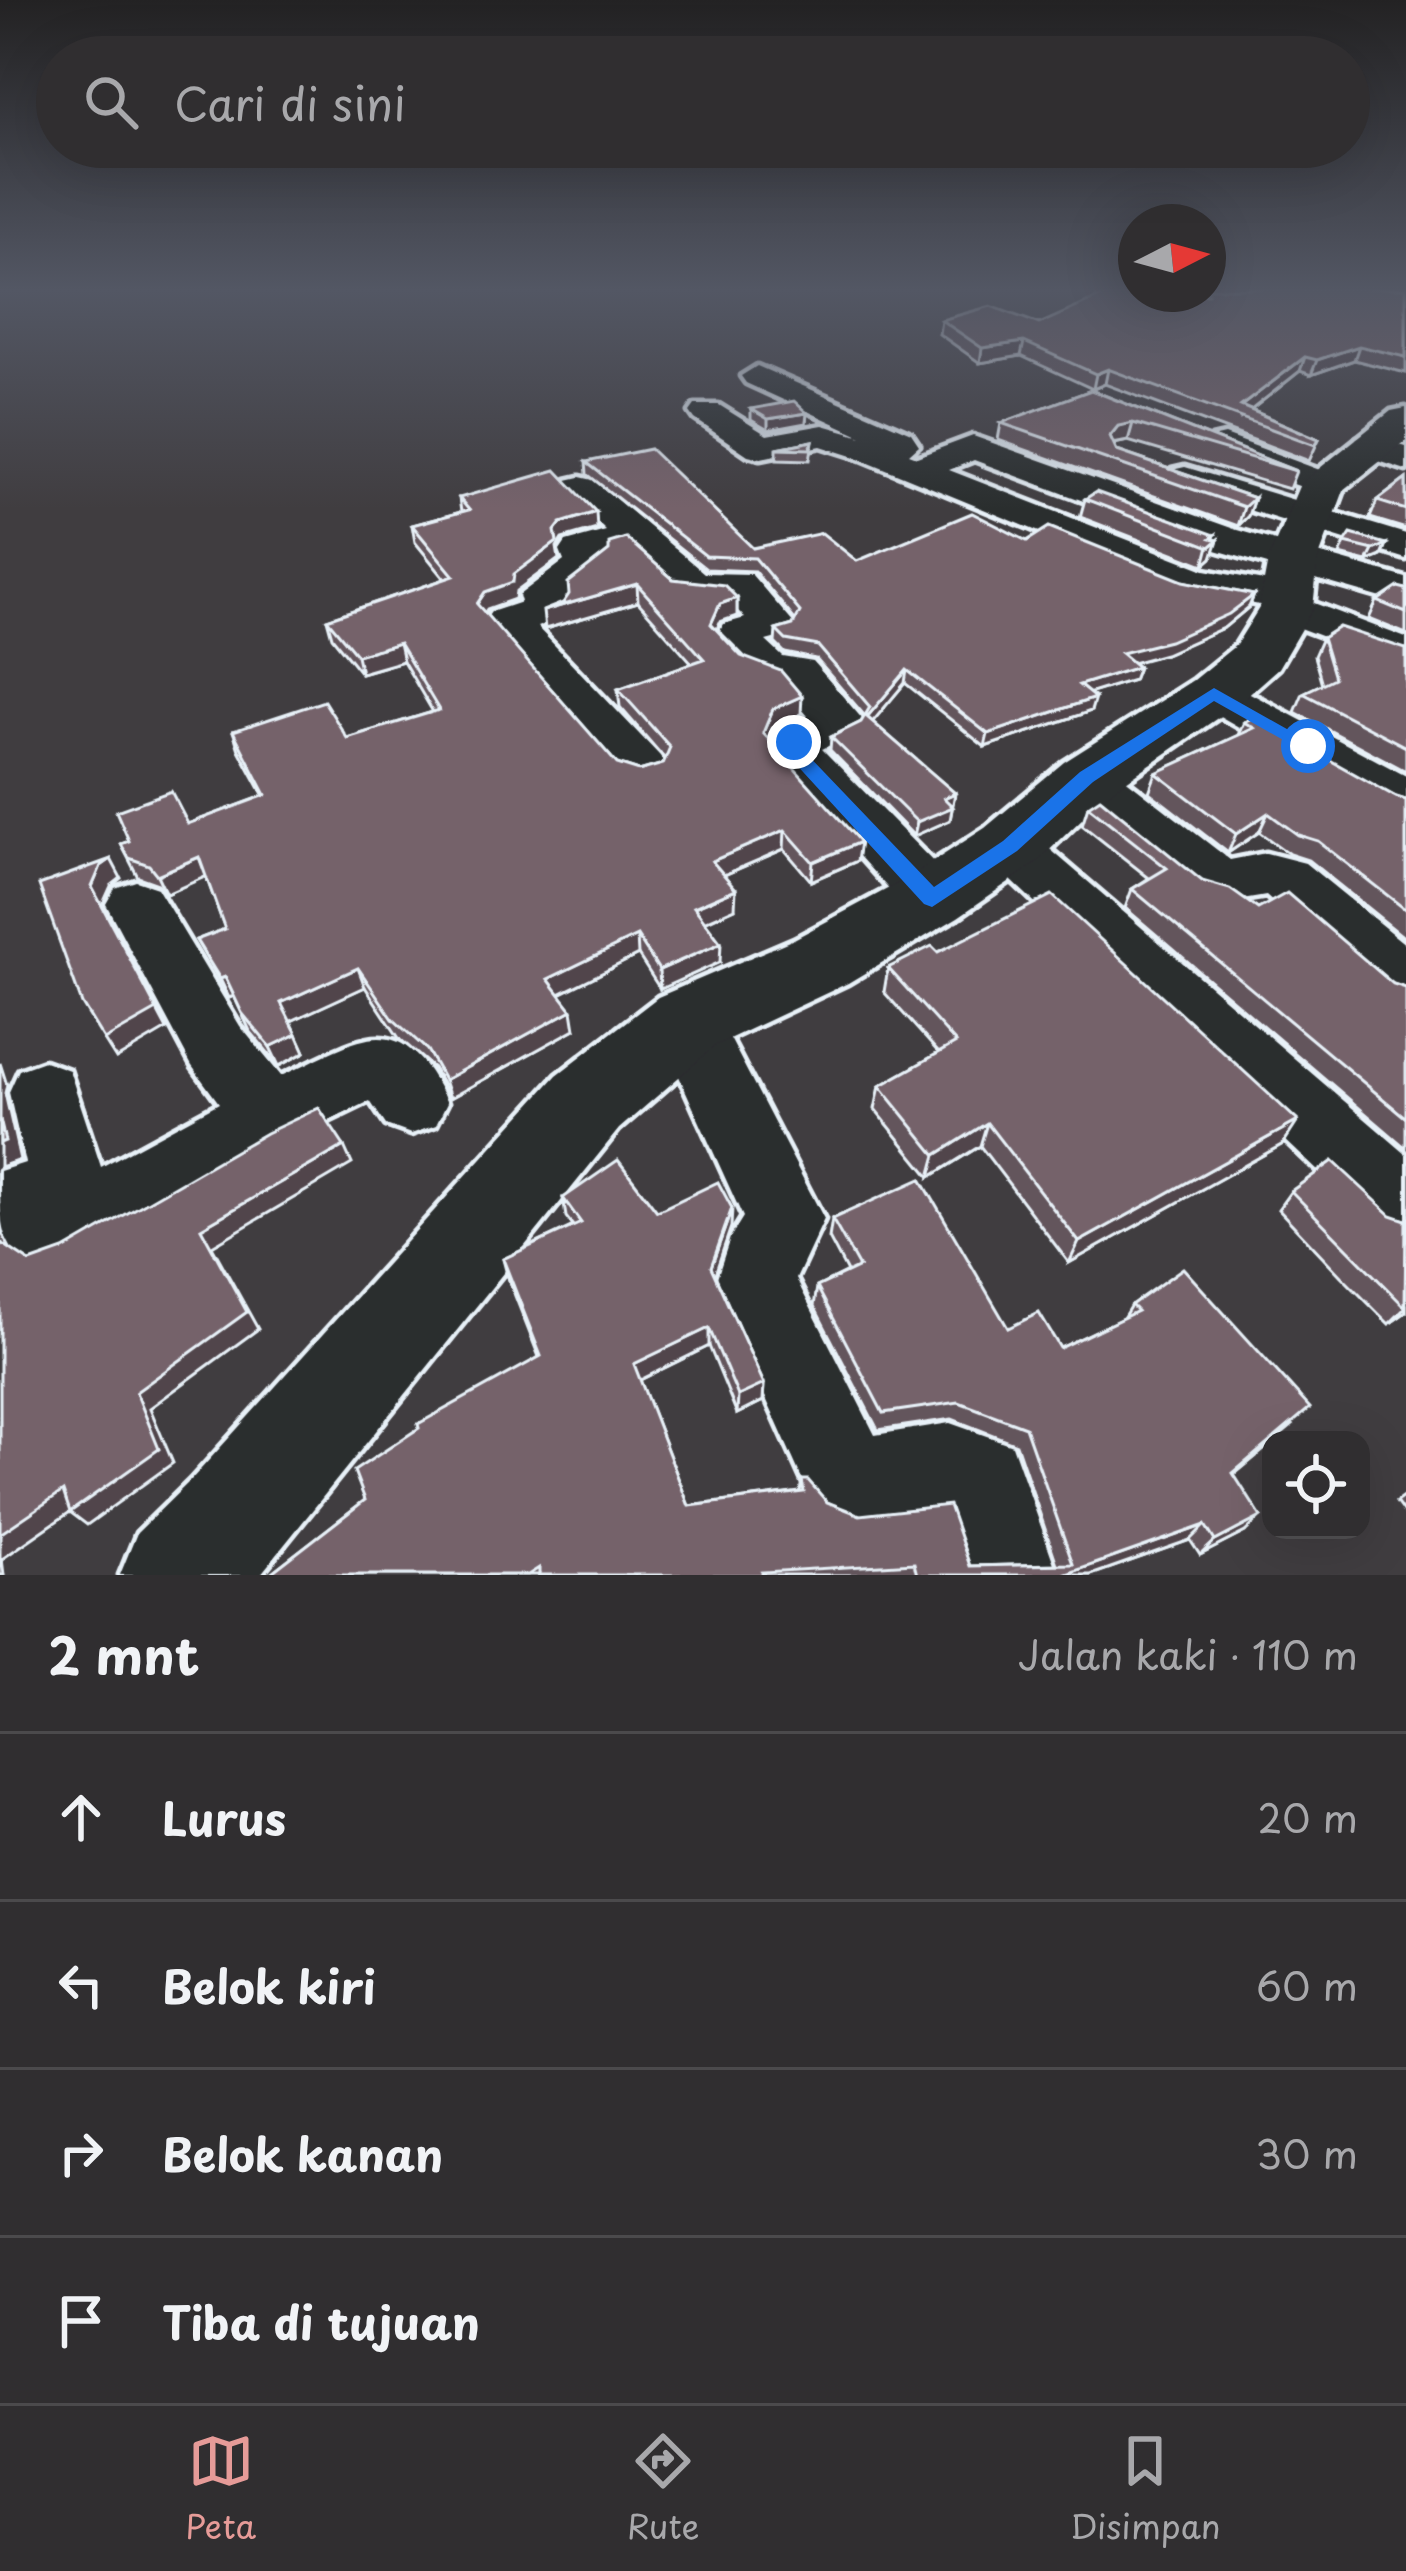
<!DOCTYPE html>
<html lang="id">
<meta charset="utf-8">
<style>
body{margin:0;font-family:"Playpen Sans",sans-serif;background:#3c3a3c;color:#f1f3f6}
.controls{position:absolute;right:36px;bottom:36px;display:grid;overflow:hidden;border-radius:24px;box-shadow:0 12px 48px #0002}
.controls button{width:108px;height:108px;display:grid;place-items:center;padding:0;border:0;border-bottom:3px solid #4b4a4c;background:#302e30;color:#f1f3f6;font:60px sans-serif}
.compass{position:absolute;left:1118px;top:204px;width:108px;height:108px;border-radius:50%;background:#302e30;box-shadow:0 12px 48px #0002;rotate:84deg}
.stop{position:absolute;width:36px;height:36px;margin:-27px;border:9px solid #1a73e8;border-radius:50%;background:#fff}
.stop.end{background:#1a73e8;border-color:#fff;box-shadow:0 3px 12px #0008}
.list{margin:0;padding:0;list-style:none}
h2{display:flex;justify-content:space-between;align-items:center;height:156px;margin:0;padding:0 48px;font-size:51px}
h2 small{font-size:39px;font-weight:400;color:#a8a8ab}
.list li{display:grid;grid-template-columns:78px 1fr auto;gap:36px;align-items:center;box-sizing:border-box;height:168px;padding:0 48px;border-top:3px solid #4b4a4c}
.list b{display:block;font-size:45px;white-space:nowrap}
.list em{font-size:39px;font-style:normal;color:#a8a8ab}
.icon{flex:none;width:66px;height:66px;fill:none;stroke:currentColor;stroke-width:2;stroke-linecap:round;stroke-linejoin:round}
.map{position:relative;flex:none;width:1406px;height:1575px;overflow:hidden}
.search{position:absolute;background:#302e30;box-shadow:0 12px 48px #0002;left:36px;right:36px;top:36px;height:132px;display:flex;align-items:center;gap:30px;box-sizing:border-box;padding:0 42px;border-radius:66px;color:#a8a8ab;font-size:45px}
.sheet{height:828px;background:#302e30}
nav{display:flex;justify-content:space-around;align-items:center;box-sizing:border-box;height:168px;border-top:3px solid #4b4a4c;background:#302e30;font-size:33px;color:#a8a8ab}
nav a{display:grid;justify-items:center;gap:6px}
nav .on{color:#e69b98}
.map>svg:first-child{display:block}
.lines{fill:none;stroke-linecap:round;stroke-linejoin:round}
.minor-casing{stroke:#e8f1f8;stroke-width:9}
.tertiary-casing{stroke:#e8f1f8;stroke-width:9}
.minor{fill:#2a2d2e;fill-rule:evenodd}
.tertiary{fill:#2a2d2e;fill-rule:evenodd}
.wall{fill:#64545c;stroke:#e8f1f8;stroke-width:3}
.shaded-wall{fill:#51454b;stroke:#e8f1f8;stroke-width:3}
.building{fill:#74626b;stroke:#e8f1f8;stroke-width:3}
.route{fill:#1a73e8}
</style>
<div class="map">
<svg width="1406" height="1575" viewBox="0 0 1406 1575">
<rect width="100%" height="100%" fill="#403d40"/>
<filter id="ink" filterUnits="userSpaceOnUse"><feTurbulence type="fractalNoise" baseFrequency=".00833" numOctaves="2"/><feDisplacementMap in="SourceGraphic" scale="24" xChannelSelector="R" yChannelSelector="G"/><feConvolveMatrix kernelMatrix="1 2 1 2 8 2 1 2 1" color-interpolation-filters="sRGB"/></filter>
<g filter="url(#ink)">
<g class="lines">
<!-- minor casing -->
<g class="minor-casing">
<g id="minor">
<polygon points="757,366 911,433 919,445 909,454 917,457 973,436 1237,530 1406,578 1406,605 1209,548 974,460 949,470 1205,570 1301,588 1306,600 1406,638 1406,668 1270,617 1265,606 1180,590 862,459 821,446 761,458 748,455 695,419 690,412 695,405 719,405 767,435 823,425 862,436 746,383 741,376"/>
<polygon points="1225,435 1336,476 1342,484 1336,492 1323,495 1212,454 1207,446 1212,438"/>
<polygon points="1370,435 1406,447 1406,470 1357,454 1352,446 1357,438"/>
<polygon points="1185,467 1406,534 1406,559 1172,486 1166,478 1172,470"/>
<path d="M 580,477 L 593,480 L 704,573 L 751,574 L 795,625 L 788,635 L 766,641 L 783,657 L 813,662 L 864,721 L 857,732 L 822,749 L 953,882 L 962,898 L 953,914 L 932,920 L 911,914 L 774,761 L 766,749 L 776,730 L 808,716 L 782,685 C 751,683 732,664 715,639 L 724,624 L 745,618 L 726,598 L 676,593 L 628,550 L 604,557 L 607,565 L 564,599 L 567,609 L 561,618 L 537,627 L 660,756 L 667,768 L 660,780 L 641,785 L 622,780 L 491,632 L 484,622 L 491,612 L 521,602 L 519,595 L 564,561 L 560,551 L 566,542 L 606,531 L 561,488 L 567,480 Z"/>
<polygon points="1214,678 1231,683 1406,776 1406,817 1387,812 1197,703 1190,693 1197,683"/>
<polygon points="1087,759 1106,764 1230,860 1266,853 1305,863 1406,945 1406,1008 1383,1000 1266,896 1218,904 1197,897 1068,790 1060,777 1068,764"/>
<polygon points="1010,826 1030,832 1406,1154 1406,1239 1379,1229 990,860 981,846 990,832"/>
<path d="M 136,881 L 157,888 L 240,1026 L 281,1076 C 361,1040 399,1002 447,1103 L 436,1125 L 411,1134 L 386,1125 L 370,1101 L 273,1148 L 76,1264 L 48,1275 C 0,1255 0,1230 0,1171 L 25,1163 L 9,1092 L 19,1070 L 44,1061 L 69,1070 L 101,1167 L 219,1103 L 192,1066 L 106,904 L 115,888 Z"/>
<path d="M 687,993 L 711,1002 L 824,1219 L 796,1279 L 875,1435 L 950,1423 L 1012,1445 L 1058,1575 L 962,1575 L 945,1515 C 896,1518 848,1545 811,1499 L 715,1284 L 730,1238 L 743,1217 L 654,1021 L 663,1002 Z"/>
</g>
</g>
<!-- tertiary casing -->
<g class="tertiary-casing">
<polygon id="tertiary" points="1406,408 1406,441 1344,490 1318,560 1313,608 1278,668 1235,706 1110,792 1035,864 958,917 848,983 716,1045 619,1129 260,1575 120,1575 137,1533 191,1480 557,1075 658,997 794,939 906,879 985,828 1064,762 1193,680 1236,645 1259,608 1268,560 1300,484 1391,411"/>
</g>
<!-- minor -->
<use href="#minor" class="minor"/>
<!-- tertiary -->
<use href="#tertiary" class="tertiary"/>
</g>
<!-- wall -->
<g class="wall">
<polygon points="1406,288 1406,373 1354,360 1311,375 1300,371 1251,410 1319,439 1309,461 1105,384 1093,389 1021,356 980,363 939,334 941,320 1039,324"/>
<polygon points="1091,390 1296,471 1289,489 1128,441 1114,444 1117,451 1254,498 1248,516 1238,526 998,440 1001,423"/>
<polygon points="751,409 807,413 806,423 768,430 751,420"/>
<polygon points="813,441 810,460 777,459 777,448"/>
<polygon points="586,462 753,548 857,561 1027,541 1183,581 1254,595 1249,607 1225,627 1165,654 1132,662 1138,667 1133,680 1090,693 1091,711 985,747 905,683 872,722 955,793 950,820 914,836 830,750 831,737 861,722 865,716 816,659 785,653 775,643 776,630 793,625 795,620 754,571 706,569 587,474"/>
<polygon points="1406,479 1406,529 1370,518 1377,501"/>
<polygon points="459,498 597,529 562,539 557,547 559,559 516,591 515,599 487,609 485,614 617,764 639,771 663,764 665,759 620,707 618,689 692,663 638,602 545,629 569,595 673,579 737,598 737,616 720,622 717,629 801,714 772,728 768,738 857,861 811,881 784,849 724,875 735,908 705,922 720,962 660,989 638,955 560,994 575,1029 450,1098 433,1068 399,1038 365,987 291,1021 305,1052 279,1066 250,1031 234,996 229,998 196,940 225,929 206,876 166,894 158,884 138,877 121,844 188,824 264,796 239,750 233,731 347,738 433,712 403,661 361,673 332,637 327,619 445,579 415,542 412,525 461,512"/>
<polygon points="1085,499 1214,539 1212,558 1204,565 1080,517"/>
<polygon points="1345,543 1386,544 1381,556 1367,562 1340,555"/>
<polygon points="1406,589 1406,634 1369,619 1377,601"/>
<polygon points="1322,638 1406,649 1406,771 1295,712 1303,693 1322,684 1314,656"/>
<polygon points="1244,722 1396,797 1406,800 1406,939 1308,860 1289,854 1259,832 1228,853 1149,792 1156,773 1238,735"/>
<polygon points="1088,806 1202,881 1258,909 1393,984 1406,988 1406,1148 1125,908 1132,889 1149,878 1082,825"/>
<polygon points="938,952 1283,1144 1069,1263 980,1146 930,1177 875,1109 880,1086 939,1053 884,992 888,968"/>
<polygon points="1291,1191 1406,1220 1406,1312 1389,1324 1341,1276 1278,1209"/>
<polygon points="563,1198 657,1211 731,1227 715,1275 764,1384 763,1401 737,1414 709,1346 640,1380 689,1506 800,1492 802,1480 827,1502 970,1566 1057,1564 1016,1444 952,1419 878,1430 814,1306 817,1287 847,1272 829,1238 832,1219 1008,1328 1060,1348 1123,1318 1131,1305 1293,1425 1275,1440 1271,1440 1271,1444 1234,1474 1245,1532 1200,1555 1190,1540 1091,1575 268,1575 365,1500 539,1357 508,1278 503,1259 573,1226 566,1217"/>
<polygon points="1406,1495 1406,1516 1396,1502"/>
</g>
<!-- shaded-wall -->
<g class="shaded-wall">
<polygon points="1024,342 1021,356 980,363 982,348"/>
<polygon points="1359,346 1354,360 1311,375 1317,360"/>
<polygon points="1305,357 1300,371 1241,418 1241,406"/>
<polygon points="1108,369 1105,384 1093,389 1096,374"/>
<polygon points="807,413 806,423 768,430 768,419"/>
<polygon points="1133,423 1128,441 1113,444 1110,436 1118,426"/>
<polygon points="1254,498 1248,516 1238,526 1244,507"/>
<polygon points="596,512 597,529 562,539 557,547 559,559 516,591 515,599 487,609 479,622 477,604 485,592 514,574 561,523"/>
<polygon points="1215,535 1211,546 1218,540 1212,558 1204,565 1211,538"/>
<polygon points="1386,544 1381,556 1367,562 1373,550"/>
<polygon points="637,584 638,602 545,629 543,611"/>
<polygon points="1254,595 1249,607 1225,627 1165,654 1117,667 1121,653"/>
<polygon points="737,598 737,616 720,622 711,642 711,624 720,604"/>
<polygon points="399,643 403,661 361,673 357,655"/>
<polygon points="1138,667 1133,680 1075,698 1079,685"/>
<polygon points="907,670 905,683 865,731 867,717"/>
<polygon points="802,696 801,714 772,728 762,752 763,733 773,709"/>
<polygon points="1095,698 1091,711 985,747 988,734"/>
<polygon points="955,793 950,820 914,836 917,822 944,798"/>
<polygon points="1268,813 1259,832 1228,853 1236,834"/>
<polygon points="785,830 784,849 712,880 712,861"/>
<polygon points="860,842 857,861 811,881 813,862"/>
<polygon points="199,857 207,876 166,894 157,875"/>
<polygon points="111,859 121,878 111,886 102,906 167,1029 116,1059 104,1040 92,887 101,866"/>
<polygon points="736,889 735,908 694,926 694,907"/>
<polygon points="637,936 638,955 551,998 548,979"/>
<polygon points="721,943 720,962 660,989 659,970"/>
<polygon points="358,968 365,987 289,1022 281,1003"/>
<polygon points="225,977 234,996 229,998 220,979"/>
<polygon points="572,1010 575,1029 450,1098 444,1080"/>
<polygon points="297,1034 305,1052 279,1066 270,1047"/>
<polygon points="0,1063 7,1085 5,1093 20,1160 0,1167"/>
<polygon points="1298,1121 1283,1144 1069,1263 1079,1242"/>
<polygon points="987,1123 980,1146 930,1177 936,1155"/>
<polygon points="344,1146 352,1164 212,1246 258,1329 150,1408 173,1463 87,1525 70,1512 2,1559 4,1575 0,1575 0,1534 201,1228"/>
<polygon points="732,1208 731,1227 711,1286 711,1267"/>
<polygon points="0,1229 17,1262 0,1242"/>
<polygon points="1406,1307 1406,1312 1389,1324"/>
<polygon points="709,1328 709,1346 636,1382 634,1364"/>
<polygon points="764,1384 763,1401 737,1414 738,1396"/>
<polygon points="1271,1441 1271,1444 1218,1488 1233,1473"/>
<polygon points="1261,1517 1245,1532 1200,1555 1215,1541"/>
<polygon points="1205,1525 1190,1540 1091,1575 1064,1575"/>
</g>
<!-- building -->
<g class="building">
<polygon points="1120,288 1136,288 1136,294 1208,294 1208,288 1406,288 1406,357 1359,346 1317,360 1305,357 1241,406 1319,439 1315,445 1108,369 1096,374 1024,342 982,348 941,320 991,306 1039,324"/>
<polygon points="1091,390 1296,471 1133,423 1118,426 1110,436 1117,451 1254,498 1244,507 1001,423"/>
<polygon points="794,401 807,413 768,419 751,409"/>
<polygon points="813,441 810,449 777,448"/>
<polygon points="650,449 753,548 822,533 857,561 972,513 1027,541 1049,527 1183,581 1254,595 1229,614 1169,641 1121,653 1138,667 1079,685 1095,698 988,734 907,670 867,717 955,793 944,798 953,807 917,822 831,737 861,722 870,707 818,646 786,640 776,630 793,625 800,612 755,558 706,556 586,462"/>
<polygon points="556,470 596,512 561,523 555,531 557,542 514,574 513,582 485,592 477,604 617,764 639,771 663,764 670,747 618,689 704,659 637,584 543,611 563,603 569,594 568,583 609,551 609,543 626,538 673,579 724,585 737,598 720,604 711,624 741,656 781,671 802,696 773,709 763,733 860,842 813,862 785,830 712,861 736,889 694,907 721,943 659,970 637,936 548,979 572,1010 444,1080 427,1050 393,1019 358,968 281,1003 297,1034 270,1047 242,1013 225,977 220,979 196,940 225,929 199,857 157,875 149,865 129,858 121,844 129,841 116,811 171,791 188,824 266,795 233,731 324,701 347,738 439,710 399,643 357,655 327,619 454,576 412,525 469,510 459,498"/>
<polygon points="1406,479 1406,510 1377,501"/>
<polygon points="1096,492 1215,535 1211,538 1218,540 1210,547 1085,499"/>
<polygon points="1351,534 1386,544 1373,550 1345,543"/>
<polygon points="1398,587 1406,589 1406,613 1377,601"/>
<polygon points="1339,627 1406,649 1406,747 1303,693 1334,678 1322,638"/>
<polygon points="1253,717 1396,797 1406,800 1406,910 1318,841 1298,835 1268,813 1236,834 1156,773 1254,728 1244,722"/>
<polygon points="1100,798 1202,881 1230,889 1258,909 1287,893 1393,984 1406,988 1406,1118 1132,889 1167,868 1088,806"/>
<polygon points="111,859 101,866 92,887 157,1010 104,1040 82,1004 39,885"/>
<polygon points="1052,895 1298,1121 1079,1242 987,1123 936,1155 880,1086 956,1043 888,968 932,946 938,952"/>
<polygon points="319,1108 344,1146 201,1228 247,1312 136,1392 159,1449 70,1512 63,1491 0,1534 0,1242 30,1262 64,1250 266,1133"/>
<polygon points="0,1119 5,1141 0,1143"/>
<polygon points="618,1160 657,1211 718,1182 732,1208 711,1267 764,1384 738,1396 709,1328 634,1364 689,1506 804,1492 802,1480 808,1480 827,1502 860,1515 949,1505 970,1566 1073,1564 1025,1427 959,1402 883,1413 817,1287 859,1267 832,1219 921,1179 1008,1328 1039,1313 1060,1348 1137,1311 1131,1305 1183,1268 1310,1408 1233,1473 1261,1517 1215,1541 1205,1525 1064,1575 917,1575 914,1563 762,1572 764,1575 539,1575 539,1568 528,1575 268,1575 365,1500 354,1471 419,1428 418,1424 541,1356 503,1259 581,1223 563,1198"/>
<polygon points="1333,1161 1391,1215 1406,1220 1405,1307 1291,1191"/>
</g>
</g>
<!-- sky -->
<linearGradient id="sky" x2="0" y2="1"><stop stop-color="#232223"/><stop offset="0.57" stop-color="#535764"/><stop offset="1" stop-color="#535764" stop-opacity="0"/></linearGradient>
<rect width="1406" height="509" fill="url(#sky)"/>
<!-- route -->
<polygon class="route" points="1214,688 1317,746 1301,750 1214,701 1093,782 1017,851 932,907 924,904 782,749 788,737 801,737 801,748 934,887 1003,841 1080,772"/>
</svg>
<div class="controls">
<button><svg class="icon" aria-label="locate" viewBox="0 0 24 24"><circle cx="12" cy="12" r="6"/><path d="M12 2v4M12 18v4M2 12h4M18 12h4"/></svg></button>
</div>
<svg class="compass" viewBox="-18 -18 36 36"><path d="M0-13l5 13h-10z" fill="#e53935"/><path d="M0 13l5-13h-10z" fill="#a8a8ab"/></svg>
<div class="stop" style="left:1308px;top:746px"></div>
<div class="stop end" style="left:794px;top:742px"></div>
<div class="search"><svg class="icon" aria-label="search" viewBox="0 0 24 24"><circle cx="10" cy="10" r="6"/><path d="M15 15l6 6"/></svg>Cari di sini</div>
</div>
<section class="sheet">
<h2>2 mnt<small>Jalan kaki · 110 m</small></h2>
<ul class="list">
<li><svg class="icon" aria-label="ahead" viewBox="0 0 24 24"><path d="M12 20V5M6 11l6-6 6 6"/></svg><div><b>Lurus</b></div><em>20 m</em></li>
<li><svg class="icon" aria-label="left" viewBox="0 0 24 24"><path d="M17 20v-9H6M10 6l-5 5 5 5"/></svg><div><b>Belok kiri</b></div><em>60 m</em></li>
<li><svg class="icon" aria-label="right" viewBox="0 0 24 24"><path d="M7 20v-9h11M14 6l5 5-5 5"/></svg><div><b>Belok kanan</b></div><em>30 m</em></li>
<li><svg class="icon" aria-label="arrive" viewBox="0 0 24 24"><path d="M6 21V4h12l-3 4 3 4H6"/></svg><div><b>Tiba di tujuan</b></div></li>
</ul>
</section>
<nav>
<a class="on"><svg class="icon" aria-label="map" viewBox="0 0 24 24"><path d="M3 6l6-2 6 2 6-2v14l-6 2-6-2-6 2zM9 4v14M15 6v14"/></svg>Peta</a>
<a><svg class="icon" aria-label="directions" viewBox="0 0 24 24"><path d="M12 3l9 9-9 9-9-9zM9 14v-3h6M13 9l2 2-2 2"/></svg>Rute</a>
<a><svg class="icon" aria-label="saved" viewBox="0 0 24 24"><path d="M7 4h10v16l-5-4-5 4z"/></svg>Disimpan</a>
</nav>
